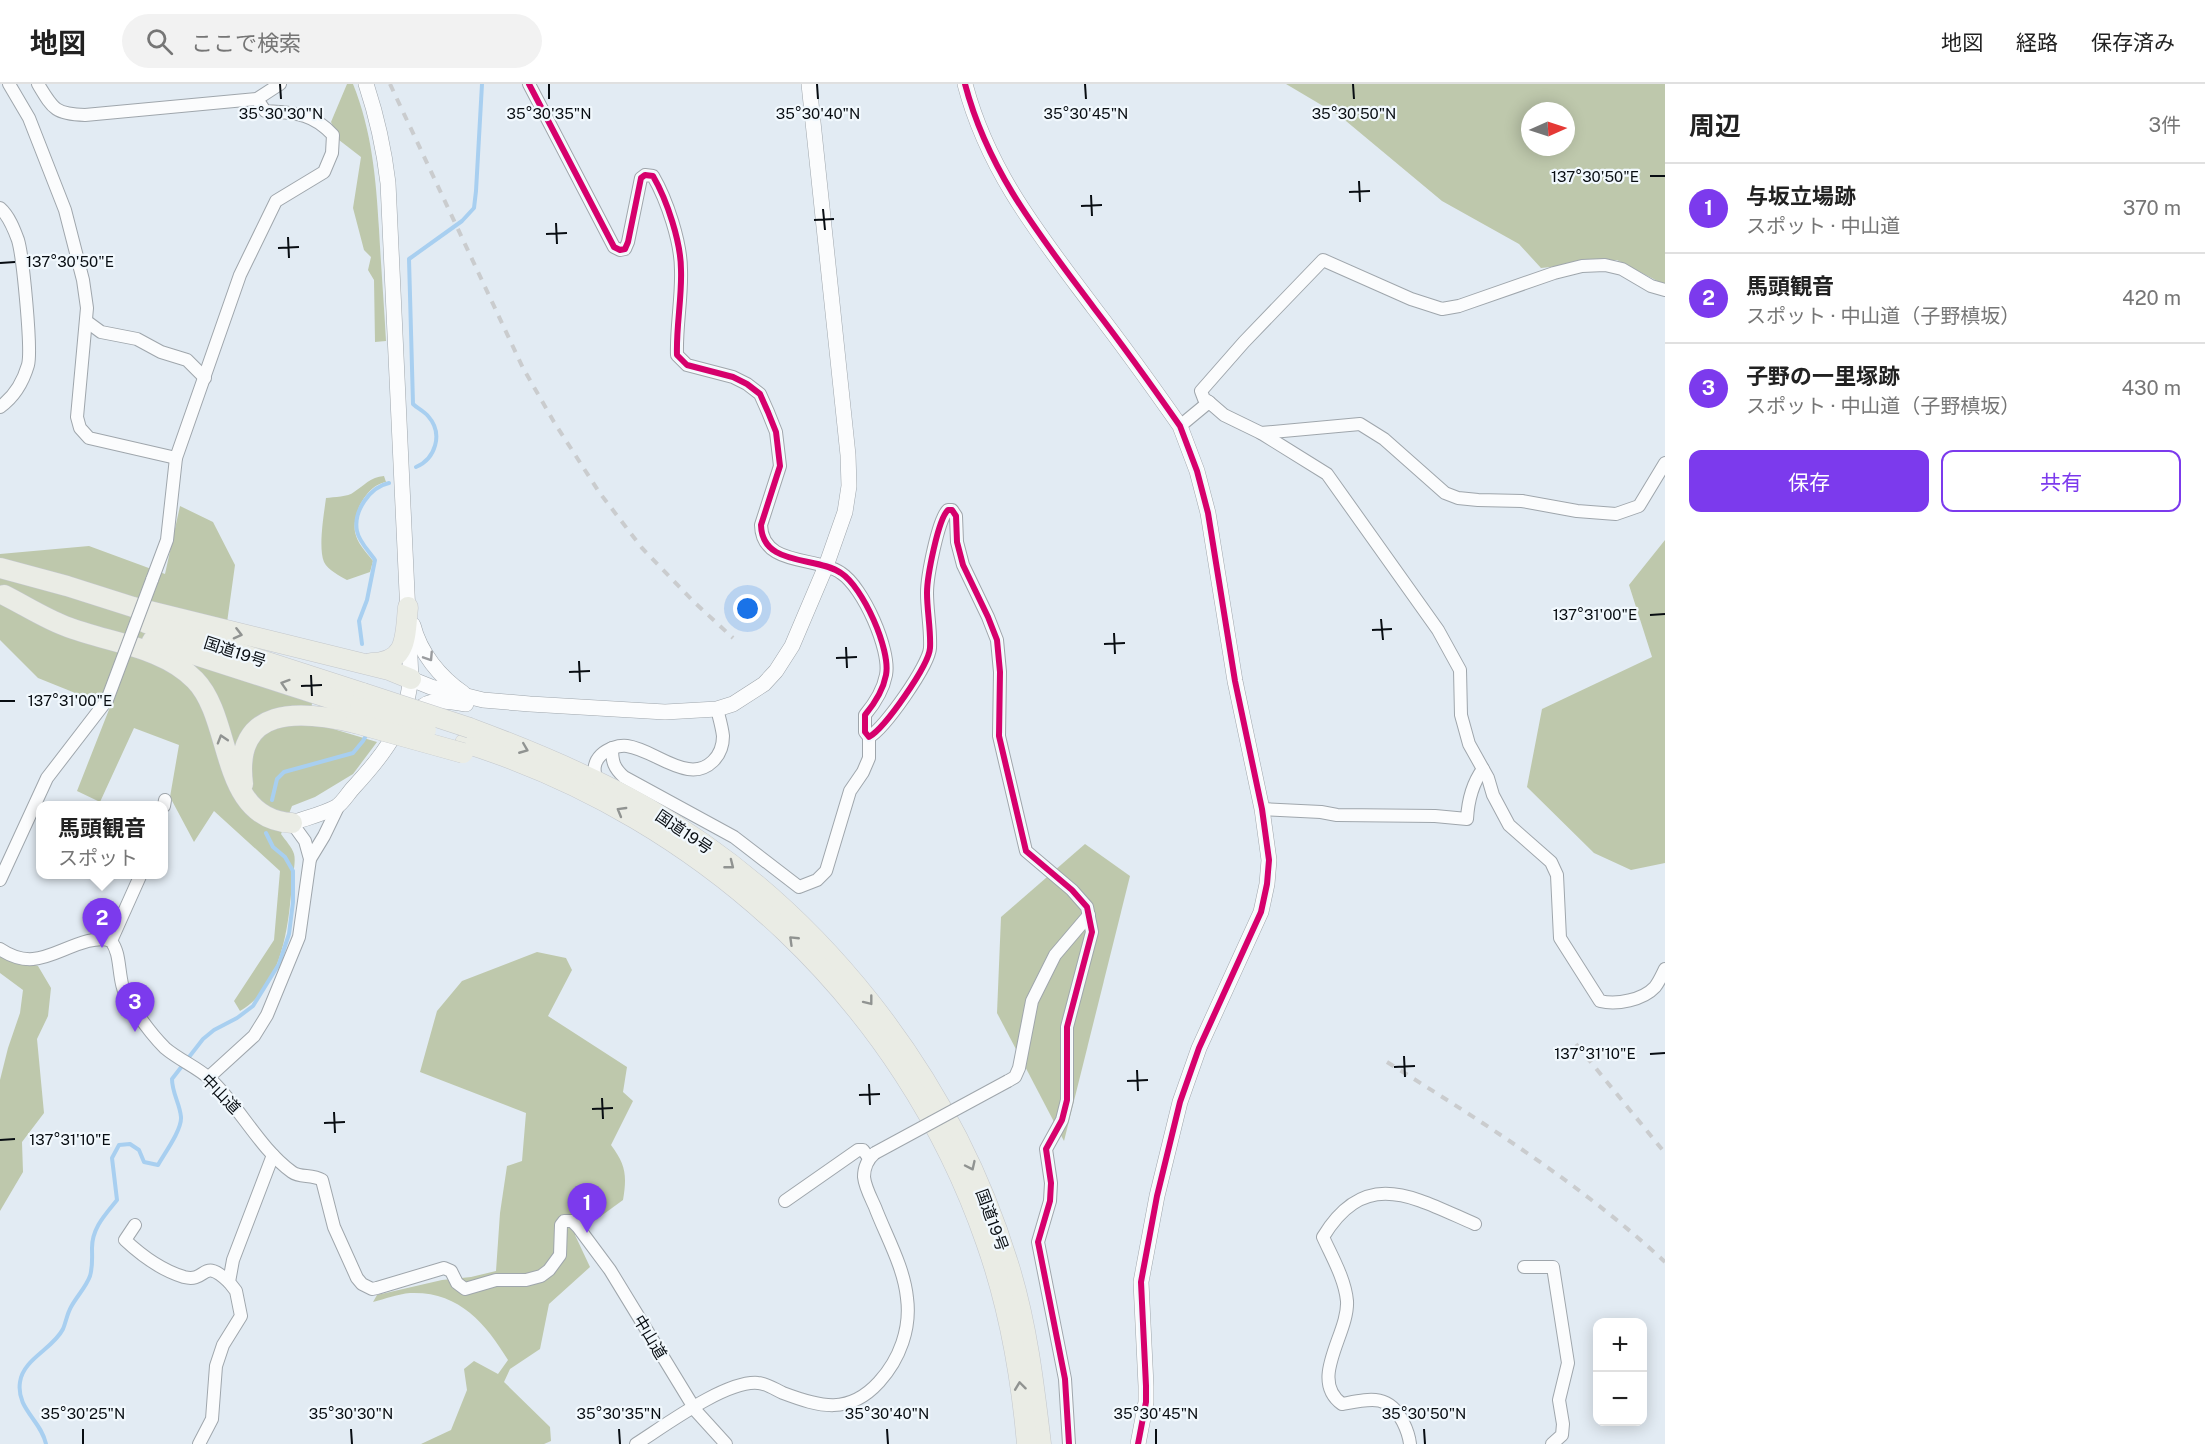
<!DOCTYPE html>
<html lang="ja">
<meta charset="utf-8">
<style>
body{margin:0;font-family:"Public Sans","Noto Sans JP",sans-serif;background:#f2f2f2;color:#222}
.controls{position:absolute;right:18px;bottom:18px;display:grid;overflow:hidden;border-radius:12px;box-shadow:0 3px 15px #0003}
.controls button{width:54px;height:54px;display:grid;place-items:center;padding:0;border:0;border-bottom:2px solid #e0e0e0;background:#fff;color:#222;font:30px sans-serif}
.compass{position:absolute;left:1521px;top:18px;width:54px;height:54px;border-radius:50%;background:#fff;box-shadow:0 3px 15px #0003;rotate:87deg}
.you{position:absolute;left:748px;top:525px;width:21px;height:21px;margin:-15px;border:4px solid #fff;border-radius:50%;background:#1a73e8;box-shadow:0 0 0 9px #1a73e833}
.badge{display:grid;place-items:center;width:39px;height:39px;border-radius:50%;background:#7c3aed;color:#fff;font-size:20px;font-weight:700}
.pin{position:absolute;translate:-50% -50px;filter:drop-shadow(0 2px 3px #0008)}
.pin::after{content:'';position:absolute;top:32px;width:21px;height:18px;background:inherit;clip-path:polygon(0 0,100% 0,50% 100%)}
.popup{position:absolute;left:36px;top:717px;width:132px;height:78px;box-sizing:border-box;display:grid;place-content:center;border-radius:12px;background:#fff;filter:drop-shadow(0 2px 4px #0005);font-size:20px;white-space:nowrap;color:#767676}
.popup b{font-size:22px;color:#222}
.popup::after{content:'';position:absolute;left:50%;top:100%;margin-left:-12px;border:12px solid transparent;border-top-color:#fff}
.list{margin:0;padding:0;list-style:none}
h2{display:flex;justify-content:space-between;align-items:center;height:78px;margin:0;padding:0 24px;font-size:26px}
h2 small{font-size:20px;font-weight:400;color:#767676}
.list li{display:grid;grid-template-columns:39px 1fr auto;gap:18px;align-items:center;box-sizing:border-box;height:90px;padding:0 24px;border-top:2px solid #e0e0e0}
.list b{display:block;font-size:22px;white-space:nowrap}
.list p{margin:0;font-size:20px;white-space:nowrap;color:#767676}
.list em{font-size:20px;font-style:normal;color:#767676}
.actions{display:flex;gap:12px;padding:18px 24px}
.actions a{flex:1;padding:14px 0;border:2px solid #7c3aed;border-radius:12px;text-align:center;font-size:21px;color:#7c3aed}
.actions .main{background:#7c3aed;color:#fff}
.icon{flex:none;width:33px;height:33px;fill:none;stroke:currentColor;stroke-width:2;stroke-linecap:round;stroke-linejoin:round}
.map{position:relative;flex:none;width:1665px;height:1360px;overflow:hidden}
header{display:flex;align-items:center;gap:36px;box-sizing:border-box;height:84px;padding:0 30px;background:#fff;border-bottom:2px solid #e0e0e0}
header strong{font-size:28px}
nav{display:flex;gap:33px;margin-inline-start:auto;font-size:21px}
.search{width:420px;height:54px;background:#f2f2f2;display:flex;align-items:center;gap:15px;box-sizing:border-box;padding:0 21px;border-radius:33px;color:#767676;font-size:22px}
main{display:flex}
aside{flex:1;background:#fff}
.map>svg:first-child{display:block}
.forest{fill:#bec8ac;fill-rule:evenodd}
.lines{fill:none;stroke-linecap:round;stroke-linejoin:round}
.stream{stroke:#a8cff0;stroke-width:4}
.minor-casing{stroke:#9fa6ac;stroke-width:14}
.tertiary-casing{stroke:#9fa6ac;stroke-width:16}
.trunk-casing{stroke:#c3c7cc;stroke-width:21}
.minor{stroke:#fbfcfd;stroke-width:12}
.tertiary{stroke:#fbfcfd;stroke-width:15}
.trunk{stroke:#eaece5;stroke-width:20}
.rail{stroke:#caccce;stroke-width:4;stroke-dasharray:8 8;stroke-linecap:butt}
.minor-bridge-casing{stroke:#9fa6ac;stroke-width:14;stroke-linecap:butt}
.trunk-bridge-casing{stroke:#c3c7cc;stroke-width:21;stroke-linecap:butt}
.minor-bridge{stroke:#fbfcfd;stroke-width:12}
.trunk-bridge{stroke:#eaece5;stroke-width:20}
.cycleway-casing{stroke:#f1f8fd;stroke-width:10}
.cycleway{stroke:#d6006c;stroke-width:6}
.oneway{stroke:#909391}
.oneway2{stroke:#9a9c9f}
.ticks{fill:none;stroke:#080d12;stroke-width:2}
.labels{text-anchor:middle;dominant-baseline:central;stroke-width:4.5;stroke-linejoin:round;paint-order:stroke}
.street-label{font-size:16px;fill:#080d12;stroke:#f1f8fd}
.ticks-label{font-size:15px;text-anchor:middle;fill:#080d12;stroke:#f1f8fd;stroke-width:4.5;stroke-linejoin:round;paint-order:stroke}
</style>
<header>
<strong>地図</strong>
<div class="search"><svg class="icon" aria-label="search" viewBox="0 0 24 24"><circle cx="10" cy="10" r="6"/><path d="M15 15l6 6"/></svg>ここで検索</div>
<nav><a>地図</a><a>経路</a><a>保存済み</a></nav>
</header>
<main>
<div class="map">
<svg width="1665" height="1360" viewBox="0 0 1665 1360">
<rect width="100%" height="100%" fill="#e2ebf3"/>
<!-- forest -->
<g class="forest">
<path d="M 347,0 L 353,0 C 372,47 376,95 379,145 C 381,182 384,220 386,257 L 375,258 L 374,196 L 368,186 L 371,173 L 364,166 L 353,124 L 361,73 L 339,56 L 331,38 Z"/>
<path d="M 1286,0 L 1665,0 L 1665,201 L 1617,176 L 1541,184 L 1519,160 L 1442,117 L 1340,32 ZM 1530,27 L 1566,27 L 1566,63 L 1530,63 Z"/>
<path d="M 384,392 L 386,398 C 367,401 352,429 355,448 C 357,459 366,468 373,477 L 370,488 L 347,496 C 340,492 328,486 324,478 C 318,463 324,430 326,414 C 334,413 348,413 354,408 C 365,401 370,393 384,392 Z"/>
<path d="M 180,422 L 213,438 L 235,481 L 220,589 L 312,619 L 310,638 L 377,658 L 353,690 L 315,713 L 292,722 L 281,750 C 285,756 292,763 294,770 C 296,777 293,790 292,798 C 289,841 282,903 240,927 L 234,917 L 274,856 L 280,787 L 214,727 L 194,758 L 170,713 L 179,661 L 134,644 L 100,718 L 77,707 L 110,623 L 38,594 L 0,556 L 0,470 L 89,462 L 165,490 Z"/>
<polygon points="1665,456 1665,779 1631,786 1594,769 1527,703 1542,625 1652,573 1629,501"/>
<polygon points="1085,760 1130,792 1064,1057 997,929 1001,833"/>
<path d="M 537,868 L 566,874 L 572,886 L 548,932 L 627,983 L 623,1008 L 633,1017 L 611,1061 C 626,1081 627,1092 623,1116 L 575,1151 L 590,1183 L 549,1220 L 540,1265 L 510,1285 L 504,1298 L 550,1343 L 551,1357 L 544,1360 L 421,1360 L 451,1346 L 467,1306 L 464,1285 L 474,1277 L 498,1290 L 508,1276 C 485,1238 458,1207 410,1209 C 398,1210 385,1215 373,1218 L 377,1211 L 442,1196 L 471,1193 L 496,1187 L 500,1129 L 507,1082 L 522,1077 L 526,1029 L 420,988 L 437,927 L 462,897 Z"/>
<polygon points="0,871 38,882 51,904 48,932 37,955 44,1029 22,1058 23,1088 0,1127 0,996 8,964 20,929 23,906 0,889"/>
</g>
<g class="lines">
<!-- stream -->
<g class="stream">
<path d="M 416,383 C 435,375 444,350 428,332 C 424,327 417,324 413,320 L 409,175 L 462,137 L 474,124 L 476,107 L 482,0"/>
<path d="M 362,560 L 359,537 L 367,516 L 375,476 C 369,467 359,458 357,447 C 353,427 370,403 389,399"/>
<polyline points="272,716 277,695 284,688 353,669 363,657 368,648"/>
<path d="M 46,1360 C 41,1336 16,1325 20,1298 C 23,1275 53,1265 63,1245 C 66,1238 67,1230 71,1223 C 77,1212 86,1203 90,1192 C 93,1182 92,1174 92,1164 C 92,1144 105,1131 117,1116 L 112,1074 L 119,1061 L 130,1060 L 139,1066 L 144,1078 L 158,1081 C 164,1070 182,1046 181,1033 C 180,1020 172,1009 172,995 L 203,955 L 214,946 L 237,934 L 253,922 L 279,880 L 289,850 L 293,818 L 293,787 L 285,773 L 273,763 L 266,749"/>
</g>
<!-- minor casing -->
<g class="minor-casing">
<g id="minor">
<polyline points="9,0 29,34 65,126 83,196 87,224 77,333 80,344 89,354 176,374"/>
<path d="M 38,0 C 53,25 55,30 85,31 L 257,15 L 280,0"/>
<path d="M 529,0 L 614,163 L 620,166 L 625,165 L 628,158 L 641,94 L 645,91 L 653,92 C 667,116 681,158 681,186 C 682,214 676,243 677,271 L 687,281 L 733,293 L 747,300 L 760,310 L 768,328 L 776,348 L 780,382 L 761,441 C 762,483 817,472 841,489 C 863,503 891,566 886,591 C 883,607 875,619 865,631 L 865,648 L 869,653 C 885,644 929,581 930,564 C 931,546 927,527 927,509 C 927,493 938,435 948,426 L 952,426 L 956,432 L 957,458 L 963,481 L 988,533 L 997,556 L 1000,588 L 999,652 L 1026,767 L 1072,806 L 1087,823 L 1092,848 L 1067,943 L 1067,1016 L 1062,1036 L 1046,1065 L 1051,1099 L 1050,1117 L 1038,1158 L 1065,1295 L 1069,1360"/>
<path d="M 0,124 C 9,132 14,145 18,156 C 23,173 32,266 28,281 C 23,298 14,313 0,323"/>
<polyline points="86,237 101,248 137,255 161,268 187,276 205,294"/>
<polyline points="1209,318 1204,315 1201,307 1244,258 1323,176 1411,215 1442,225 1459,222 1554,189 1582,182 1605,181 1622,185 1651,202 1665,206"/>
<path d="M 1180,342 L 1209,318 L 1224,331 L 1261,349 L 1327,390 L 1438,546 L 1460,586 L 1461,631 L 1469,660 L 1488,694 L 1493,711 L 1509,741 L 1551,778 L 1557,791 L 1560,854 L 1600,917 C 1617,921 1643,916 1655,903 C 1659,898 1662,891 1665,885"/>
<polyline points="1261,349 1360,340 1384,355 1445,409 1458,414 1478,416 1522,417 1577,427 1616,430 1639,422 1665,379"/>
<path d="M 152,496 L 167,456 L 176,374 L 240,191 L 276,117 L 324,88 L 332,69 L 333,51 C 312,28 294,29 265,27 L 257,15"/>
<path d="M 612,664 C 612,678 614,684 624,693 L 734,753 L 799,803 L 817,796 L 826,787 L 850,707 L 863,688 L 869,674 L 869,653"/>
<path d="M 596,697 C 594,686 593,679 601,671 C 607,665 618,661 627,662 C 648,665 667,682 688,685 C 708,688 723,672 723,652 C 722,643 719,633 717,625"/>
<polyline points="164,722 165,716"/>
<path d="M 1262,725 L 1321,728 L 1337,731 L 1435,732 L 1467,735 C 1468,717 1472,700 1483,685"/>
<polyline points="310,775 324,752 338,723"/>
<polyline points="0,796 47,694 107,616"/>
<polyline points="111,857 141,790"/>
<path d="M 0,865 C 34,888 54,866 88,857 C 96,855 104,854 111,857 C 123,872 116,898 129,917 C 139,933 152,951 165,964 C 179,976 197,983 210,995 C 240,1023 259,1064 292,1088 C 300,1094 312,1090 322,1096 L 334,1143 L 357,1194 L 362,1200 L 372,1205 L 377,1204 L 444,1184 L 451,1187 L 457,1199 L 465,1205 L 496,1196 L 526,1196 L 541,1192 L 549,1186 L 560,1171 L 561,1141 L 564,1137 L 572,1137 L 578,1143 L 610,1186 L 696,1327 L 726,1360"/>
<polyline points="209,993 254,952 267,931 299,853 310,775 305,757 292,739"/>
<polyline points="1008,997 1015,993 1019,984 1032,917 1055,871 1089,831"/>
<polyline points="785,1117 858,1066 863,1066 869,1074"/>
<path d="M 135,1141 L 125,1156 C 142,1172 161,1186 184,1193 C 208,1199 201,1172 229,1198"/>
<polyline points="1524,1183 1553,1183 1568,1279 1559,1316 1563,1340 1562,1351 1552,1360"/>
<polyline points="199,1360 212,1335 216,1282 223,1261 241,1232 236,1207 229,1198 233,1176 273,1071"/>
<path d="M 636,1360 C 663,1343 726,1296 758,1299 C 766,1299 776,1306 783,1309 C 820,1323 849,1331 879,1298 C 900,1275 911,1244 907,1214 C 904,1183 886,1152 875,1123 C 871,1114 865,1103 864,1093 C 864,1084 868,1075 875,1069"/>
<path d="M 1410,1360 C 1409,1351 1407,1346 1403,1338 C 1389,1309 1369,1315 1342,1320 C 1308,1295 1349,1250 1347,1217 C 1345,1195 1332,1173 1323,1153 C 1366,1082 1415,1114 1475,1140"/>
</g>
</g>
<!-- tertiary casing -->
<g class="tertiary-casing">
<g id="tertiary">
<path d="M 965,0 C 988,88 1041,153 1094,224 C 1124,263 1152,302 1180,342 L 1197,387 L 1208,429 L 1235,597 L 1262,725 L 1269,776 L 1267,800 L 1261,828 L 1199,964 L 1180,1018 L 1157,1112 L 1141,1198 L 1146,1302 L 1146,1318 L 1138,1360"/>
<path d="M 413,541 C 420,569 440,593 463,609"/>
<polyline points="411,595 431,603 483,616 530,620 665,628 717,625 733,620 764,600 776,587 792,562 826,482 845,428 849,402 848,371 809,0"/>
<path d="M 413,633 C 427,611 444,617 466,620"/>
<path d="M 292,739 C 306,734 323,730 336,723 C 343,719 348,709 354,703 C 387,667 404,644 411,595 L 388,99 C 384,65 377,33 366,0"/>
</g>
</g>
<!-- trunk casing -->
<g class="trunk-casing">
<g id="trunk">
<polyline points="0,484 67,502 133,523 389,586 411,595"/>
<path d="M 4,511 C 24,521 44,534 65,542 C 108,559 162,562 195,596 C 234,636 218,735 292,739"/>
<polyline points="146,539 363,609"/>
<polyline points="152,557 360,624"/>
<path d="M 371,579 C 408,579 405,552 408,523"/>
<path d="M 470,644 C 529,666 588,690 644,722 C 817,821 951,991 1009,1182 C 1027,1240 1034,1300 1041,1360"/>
<path d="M 465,659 C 705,734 904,920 986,1158 C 1009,1223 1021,1292 1027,1360"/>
<path d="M 243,700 C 233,621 300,626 355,639"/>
</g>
</g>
<!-- minor -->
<use href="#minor" class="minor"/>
<!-- tertiary -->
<use href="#tertiary" class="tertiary"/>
<!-- trunk -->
<use href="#trunk" class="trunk"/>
<!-- rail -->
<g class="rail">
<polyline points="390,0 523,284 554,338 599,408 642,464 693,517 733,554"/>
<polyline points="1576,960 1665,1069"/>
<path d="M 1387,978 C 1484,1039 1581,1100 1665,1178"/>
</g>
<!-- minor-bridge casing -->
<g class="minor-bridge-casing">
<g id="minor-bridge">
<polyline points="107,616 152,496"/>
<polyline points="875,1069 1008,997"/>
</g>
</g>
<!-- trunk-bridge casing -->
<g class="trunk-bridge-casing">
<g id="trunk-bridge">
<polyline points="363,609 470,644"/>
<polyline points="360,624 426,646"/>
<polyline points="355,639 463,669"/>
</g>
</g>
<!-- minor-bridge -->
<use href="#minor-bridge" class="minor-bridge"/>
<!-- trunk-bridge -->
<use href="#trunk-bridge" class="trunk-bridge"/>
<!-- cycleway casing -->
<g class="cycleway-casing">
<g id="cycleway">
<path d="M 529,0 L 614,163 L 620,166 L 625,165 L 628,158 L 641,94 L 645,91 L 653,92 C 667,116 681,158 681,186 C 682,214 676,243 677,271 L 687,281 L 733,293 L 747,300 L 760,310 L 768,328 L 776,348 L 780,382 L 761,441 C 762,483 817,472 841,489 C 863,503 891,566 886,591 C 883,607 875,619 865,631 L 865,648 L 869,653 C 885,644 929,581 930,564 C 931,546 927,527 927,509 C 927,493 938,435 948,426 L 952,426 L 956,432 L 957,458 L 963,481 L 988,533 L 997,556 L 1000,588 L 999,652 L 1026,767 L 1072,806 L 1087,823 L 1092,848 L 1067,943 L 1067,1016 L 1062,1036 L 1046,1065 L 1051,1099 L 1050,1117 L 1038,1158 L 1065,1295 L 1069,1360"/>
<path d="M 965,0 C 988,88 1041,153 1094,224 C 1124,263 1152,302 1180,342 L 1197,387 L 1208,429 L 1235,597 L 1262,725 L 1269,776 L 1267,800 L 1261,828 L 1199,964 L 1180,1018 L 1157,1112 L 1141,1198 L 1146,1302 L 1146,1318 L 1138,1360"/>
</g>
</g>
<!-- cycleway -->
<use href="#cycleway" class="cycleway"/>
</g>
<!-- one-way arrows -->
<defs><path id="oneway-chevron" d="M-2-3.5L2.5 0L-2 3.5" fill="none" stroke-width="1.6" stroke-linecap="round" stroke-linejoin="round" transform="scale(1.5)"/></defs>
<g class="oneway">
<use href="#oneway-chevron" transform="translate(238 550) rotate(14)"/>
<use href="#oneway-chevron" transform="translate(285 600) rotate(-162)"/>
<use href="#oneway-chevron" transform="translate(222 655) rotate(-107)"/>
<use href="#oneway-chevron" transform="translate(524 665) rotate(22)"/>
<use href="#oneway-chevron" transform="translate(621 727) rotate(-150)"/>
<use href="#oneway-chevron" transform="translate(730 781) rotate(38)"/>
<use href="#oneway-chevron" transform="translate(793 856) rotate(-136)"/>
<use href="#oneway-chevron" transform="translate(869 917) rotate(52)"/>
<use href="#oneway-chevron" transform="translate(971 1082) rotate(65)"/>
<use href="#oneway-chevron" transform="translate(1020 1302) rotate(-97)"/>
</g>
<use class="oneway2" href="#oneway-chevron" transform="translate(429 573) rotate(57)"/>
<!-- ticks -->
<path class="ticks" d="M 280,0 L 281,15M 549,0 L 549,15M 817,0 L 818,15M 1085,0 L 1086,15M 1353,0 L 1354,15M 1650,92 L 1665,92M 1359,97 L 1360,118M 1349,108 L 1370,107M 1091,111 L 1092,132M 1081,122 L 1102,121M 823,125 L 825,146M 814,136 L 834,135M 556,139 L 557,160M 546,150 L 567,149M 288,153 L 289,174M 278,164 L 299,163M 0,179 L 15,178M 1650,531 L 1665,530M 1381,535 L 1383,556M 1372,546 L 1392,545M 1114,549 L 1115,570M 1104,560 L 1125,559M 846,563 L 847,584M 836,574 L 857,573M 579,577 L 580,598M 569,588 L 590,587M 311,591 L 312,612M 301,602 L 322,601M 0,617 L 15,617M 1650,970 L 1665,969M 1404,972 L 1405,993M 1394,983 L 1415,982M 1137,986 L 1138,1007M 1127,997 L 1148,996M 869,1000 L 870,1021M 859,1011 L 880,1010M 602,1014 L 603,1035M 592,1025 L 613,1024M 334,1028 L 335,1049M 324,1039 L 345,1038M 0,1056 L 15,1055M 83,1345 L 83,1360M 351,1345 L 352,1360M 619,1345 L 620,1360M 887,1345 L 888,1360M 1156,1345 L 1156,1360M 1424,1345 L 1425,1360"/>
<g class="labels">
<!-- street labels -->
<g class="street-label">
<text transform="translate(235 568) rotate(18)">国道19号</text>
<text transform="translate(684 748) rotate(34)">国道19号</text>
<text transform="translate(221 1010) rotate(46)">中山道</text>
<text transform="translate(992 1136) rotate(70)">国道19号</text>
<text transform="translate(650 1253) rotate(59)">中山道</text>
</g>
</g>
<g class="ticks-label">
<text x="281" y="35">35°30'30"N</text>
<text x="549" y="35">35°30'35"N</text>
<text x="818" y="35">35°30'40"N</text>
<text x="1086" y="35">35°30'45"N</text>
<text x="1354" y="35">35°30'50"N</text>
<text x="1595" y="98">137°30'50"E</text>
<text x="70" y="183">137°30'50"E</text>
<text x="1595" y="536">137°31'00"E</text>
<text x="70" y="622">137°31'00"E</text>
<text x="1595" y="975">137°31'10"E</text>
<text x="70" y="1061">137°31'10"E</text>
<text x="83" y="1335">35°30'25"N</text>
<text x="351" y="1335">35°30'30"N</text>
<text x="619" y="1335">35°30'35"N</text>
<text x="887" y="1335">35°30'40"N</text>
<text x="1156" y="1335">35°30'45"N</text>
<text x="1424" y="1335">35°30'50"N</text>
</g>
</svg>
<div class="controls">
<button>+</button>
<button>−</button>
</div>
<svg class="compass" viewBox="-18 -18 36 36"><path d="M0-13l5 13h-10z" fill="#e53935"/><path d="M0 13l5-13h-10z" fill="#767676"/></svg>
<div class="you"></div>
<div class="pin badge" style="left:587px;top:1149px">1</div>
<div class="pin badge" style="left:102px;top:864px">2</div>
<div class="popup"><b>馬頭観音</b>スポット</div>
<div class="pin badge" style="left:135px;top:948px">3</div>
</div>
<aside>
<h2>周辺<small>3件</small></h2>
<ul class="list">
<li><span class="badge">1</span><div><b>与坂立場跡</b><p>スポット · 中山道</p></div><em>370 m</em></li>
<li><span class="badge">2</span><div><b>馬頭観音</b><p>スポット · 中山道（子野槙坂）</p></div><em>420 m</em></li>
<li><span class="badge">3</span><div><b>子野の一里塚跡</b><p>スポット · 中山道（子野槙坂）</p></div><em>430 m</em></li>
</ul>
<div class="actions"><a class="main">保存</a><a>共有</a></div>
</aside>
</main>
